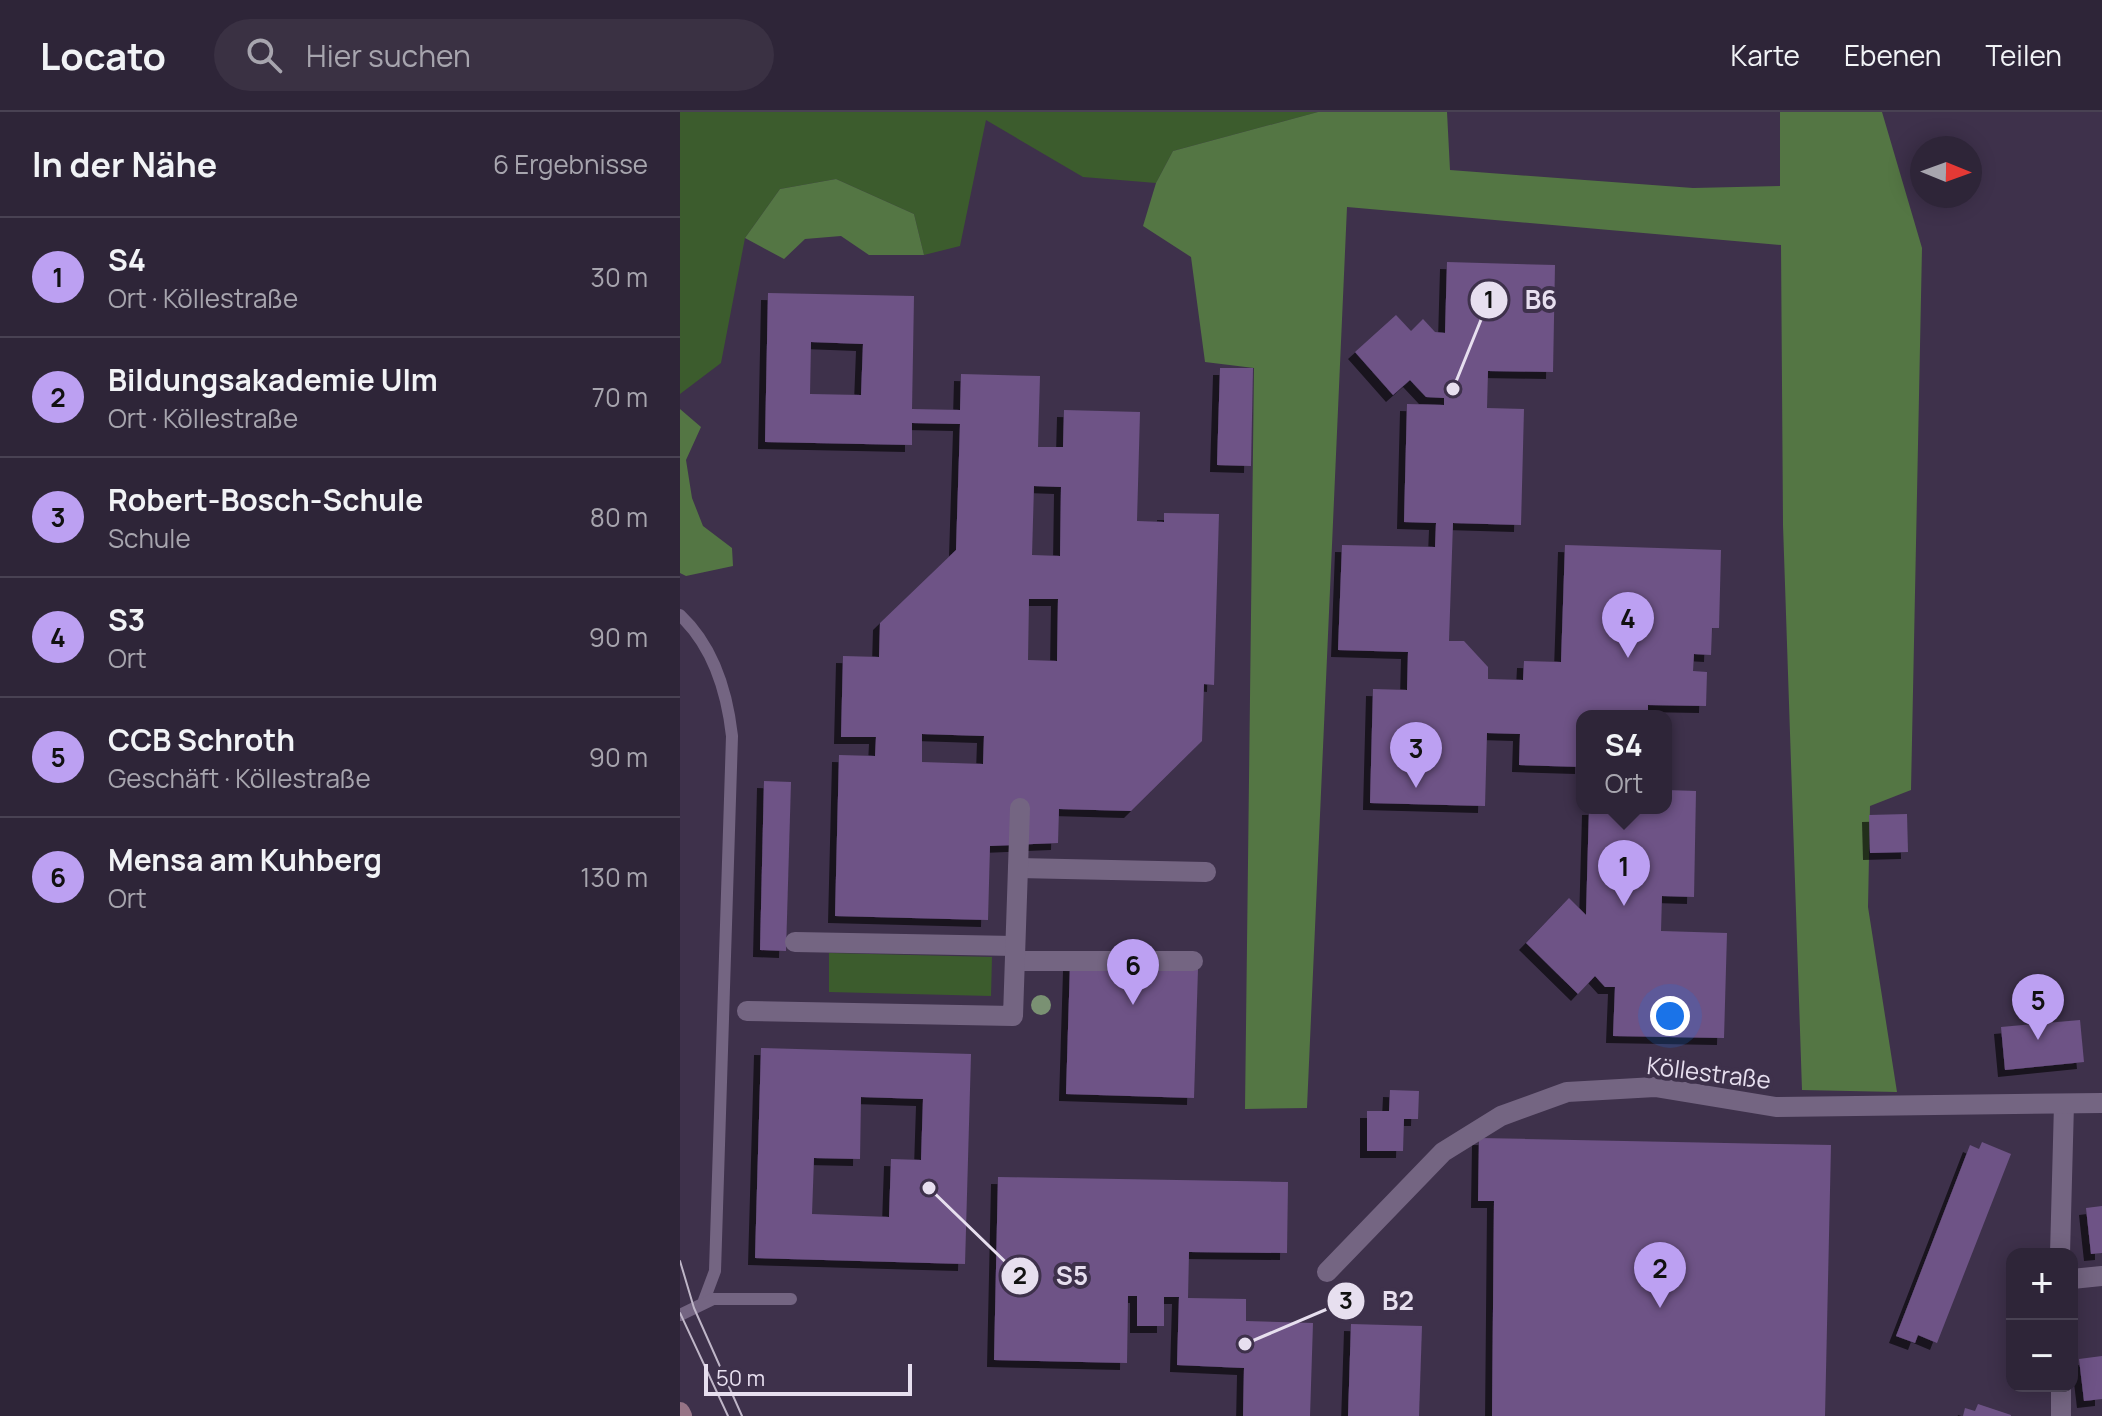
<!DOCTYPE html>
<html lang="de">
<meta charset="utf-8">
<style>
body{margin:0;font-family:Manrope,sans-serif;background:#3a3143;color:#f1f3f6}
.controls{position:absolute;right:24px;bottom:24px;display:grid;overflow:hidden;border-radius:16px;box-shadow:0 4px 20px #0003}
.controls button{width:72px;height:72px;display:grid;place-items:center;padding:0;border:0;border-bottom:2px solid #494253;background:#2e2538;color:#f1f3f6;font:40px sans-serif}
.compass{position:absolute;left:1230px;top:24px;width:72px;height:72px;border-radius:50%;background:#2e2538;box-shadow:0 4px 20px #0003;rotate:91deg}
.scale{position:absolute;left:24px;bottom:20px;width:208px;box-sizing:border-box;padding-left:8px;border:4px solid #e7dfef;border-top:0;font-size:22px;line-height:28px;white-space:nowrap;color:#e7dfef;-webkit-text-stroke:6px #3e314b;paint-order:stroke}
.you{position:absolute;left:990px;top:904px;width:28px;height:28px;margin:-20px;border:6px solid #fff;border-radius:50%;background:#1a73e8;box-shadow:0 0 0 12px #1a73e833}
.badge{display:grid;place-items:center;width:52px;height:52px;border-radius:50%;background:#bca0f2;color:#111;font-size:26px;font-weight:700}
.pin{position:absolute;translate:-50% -66px;filter:drop-shadow(0 2px 4px #0008)}
.pin::after{content:'';position:absolute;top:42px;width:28px;height:24px;background:inherit;clip-path:polygon(0 0,100% 0,50% 100%)}
.popup{position:absolute;left:896px;top:598px;width:96px;height:104px;box-sizing:border-box;display:grid;place-content:center;border-radius:16px;background:#2e2538;filter:drop-shadow(0 2px 6px #0005);font-size:26px;white-space:nowrap;color:#a7a5ae}
.popup b{font-size:30px;color:#f1f3f6}
.popup::after{content:'';position:absolute;left:50%;top:100%;margin-left:-16px;border:16px solid transparent;border-top-color:#2e2538}
.list{margin:0;padding:0;list-style:none}
h2{display:flex;justify-content:space-between;align-items:center;height:104px;margin:0;padding:0 32px;font-size:34px}
h2 small{font-size:26px;font-weight:400;color:#a7a5ae}
.list li{display:grid;grid-template-columns:52px 1fr auto;gap:24px;align-items:center;box-sizing:border-box;height:120px;padding:0 32px;border-top:2px solid #494253}
.list b{display:block;font-size:30px;white-space:nowrap}
.list p{margin:0;font-size:26px;white-space:nowrap;color:#a7a5ae}
.list em{font-size:26px;font-style:normal;color:#a7a5ae}
.icon{flex:none;width:44px;height:44px;fill:none;stroke:currentColor;stroke-width:2;stroke-linecap:round;stroke-linejoin:round}
.map{position:relative;flex:none;width:1422px;height:1304px;overflow:hidden}
header{display:flex;align-items:center;gap:48px;box-sizing:border-box;height:112px;padding:0 40px;background:#2e2538;border-bottom:2px solid #494253}
header strong{font-size:38px}
nav{display:flex;gap:44px;margin-inline-start:auto;font-size:28px}
.search{width:560px;height:72px;background:#3a3143;display:flex;align-items:center;gap:20px;box-sizing:border-box;padding:0 28px;border-radius:44px;color:#a7a5ae;font-size:30px}
main{display:flex}
aside{flex:1;background:#2e2538}
.map>svg:first-child{display:block}
.green{fill:#3c5c2d}
.forest{fill:#547644}
.building{fill:#6e5386;fill-rule:evenodd;filter:url(#shadow)}
.lines{fill:none;stroke-linecap:round;stroke-linejoin:round}
.lane{stroke:#746582;stroke-width:12}
.street{stroke:#746582;stroke-width:20}
.secondary{stroke:#967486;stroke-width:20}
.tram{stroke:#bfb6c8;stroke-width:2}
.tree{fill:#7a9173}
.labels{text-anchor:middle;dominant-baseline:central;stroke-width:8;stroke-linejoin:round;paint-order:stroke}
.street-label{font-size:24px;fill:#e7dfef;stroke:#3e314b}
.leader{fill:none;stroke:#e7dfef;stroke-width:3}
.callout-dot{fill:#e7dfef;stroke:#3e314b;stroke-width:3}
.mark-label{font-size:24px;text-anchor:middle;font-weight:bold;fill:#111}
.callout-label{font-size:26px;text-anchor:middle;font-weight:bold;fill:#e7dfef;stroke:#3e314b;stroke-width:8;stroke-linejoin:round;paint-order:stroke}
</style>
<header>
<strong>Locato</strong>
<div class="search"><svg class="icon" aria-label="search" viewBox="0 0 24 24"><circle cx="10" cy="10" r="6"/><path d="M15 15l6 6"/></svg>Hier suchen</div>
<nav><a>Karte</a><a>Ebenen</a><a>Teilen</a></nav>
</header>
<main>
<aside>
<h2>In der Nähe<small>6 Ergebnisse</small></h2>
<ul class="list">
<li><span class="badge">1</span><div><b>S4</b><p>Ort · Köllestraße</p></div><em>30 m</em></li>
<li><span class="badge">2</span><div><b>Bildungsakademie Ulm</b><p>Ort · Köllestraße</p></div><em>70 m</em></li>
<li><span class="badge">3</span><div><b>Robert-Bosch-Schule</b><p>Schule</p></div><em>80 m</em></li>
<li><span class="badge">4</span><div><b>S3</b><p>Ort</p></div><em>90 m</em></li>
<li><span class="badge">5</span><div><b>CCB Schroth</b><p>Geschäft · Köllestraße</p></div><em>90 m</em></li>
<li><span class="badge">6</span><div><b>Mensa am Kuhberg</b><p>Ort</p></div><em>130 m</em></li>
</ul>
</aside>
<div class="map">
<svg width="1422" height="1304" viewBox="0 0 1422 1304">
<defs>
<filter id="shadow"><feDropShadow dx="-7" dy="7" stdDeviation="0" flood-color="#0009"/></filter>
</defs>
<rect width="100%" height="100%" fill="#3e314b"/>
<!-- green -->
<g class="green">
<polygon points="0,0 638,0 493,39 476,71 403,65 306,8 280,134 244,143 234,102 156,67 100,77 65,126 41,251 0,282"/>
<polygon points="149,841 312,845 311,884 149,880"/>
</g>
<!-- forest -->
<g class="forest">
<polygon points="638,0 767,0 770,58 1013,76 1100,74 1100,0 1202,0 1242,136 1231,678 1190,694 1188,795 1217,980 1122,978 1103,413 1101,133 667,95 627,996 565,997 574,256 525,250 511,145 463,114 476,71 493,39"/>
<polygon points="156,67 234,102 244,143 189,143 161,124 125,127 104,147 65,126 100,77"/>
<polygon points="0,297 21,315 6,348 12,386 23,414 52,436 53,454 6,464 0,461"/>
</g>
<!-- building -->
<g class="building">
<polygon points="767,150 875,153 873,260 808,259 807,296 844,297 841,413 773,411 769,529 784,529 808,555 808,567 843,568 844,549 881,550 885,433 1041,438 1039,516 1032,516 1031,543 1014,542 1013,559 1027,560 1026,594 968,593 968,604 902,604 902,655 839,653 840,622 807,621 805,694 690,691 693,577 727,578 728,540 658,538 662,433 755,435 756,411 724,410 727,292 764,293 764,286 746,285 730,268 713,283 675,240 716,203 731,219 743,207 755,220 765,221"/>
<path d="M 88,181 L 234,184 L 232,297 L 280,298 L 281,262 L 360,264 L 358,335 L 383,335 L 384,298 L 460,300 L 457,409 L 484,410 L 484,401 L 539,402 L 534,573 L 524,572 L 522,629 L 451,699 L 379,697 L 378,731 L 310,734 L 308,808 L 155,804 L 159,643 L 195,644 L 196,625 L 161,625 L 163,544 L 199,545 L 200,511 L 276,438 L 280,312 L 232,311 L 232,333 L 85,330 ZM 131,230 L 183,232 L 181,283 L 130,282 ZM 354,374 L 381,375 L 380,444 L 352,443 ZM 349,487 L 378,487 L 377,549 L 348,548 ZM 242,622 L 304,624 L 303,652 L 242,650 Z"/>
<polygon points="540,256 573,256 571,354 537,353"/>
<polygon points="84,669 111,670 106,839 80,838"/>
<polygon points="986,678 1016,679 1014,785 982,784 981,819 1047,821 1044,926 933,924 935,875 925,875 915,864 898,882 846,831 889,786 906,803 909,696 986,696"/>
<polygon points="1227,702 1228,740 1190,741 1189,703"/>
<polygon points="390,852 518,856 514,986 386,982"/>
<polygon points="1400,908 1404,950 1325,958 1321,915"/>
<path d="M 81,936 L 291,942 L 285,1152 L 75,1146 ZM 181,985 L 243,987 L 241,1048 L 211,1047 L 209,1105 L 132,1102 L 134,1046 L 180,1047 Z"/>
<polygon points="710,978 739,979 738,1007 724,1007 723,1039 687,1039 687,999 709,999"/>
<polygon points="799,1026 1151,1033 1145,1304 812,1304 814,1089 798,1089"/>
<polygon points="1302,1030 1331,1042 1257,1231 1238,1223 1235,1231 1216,1224 1290,1033 1299,1037"/>
<polygon points="318,1065 608,1070 607,1141 509,1140 508,1186 566,1187 566,1209 633,1211 630,1304 563,1304 564,1256 497,1253 499,1185 484,1185 484,1214 457,1214 457,1184 448,1184 447,1251 314,1248"/>
<polygon points="1422,1094 1422,1141 1411,1142 1406,1096"/>
<polygon points="671,1212 742,1214 739,1304 668,1304"/>
<polygon points="1422,1244 1422,1287 1404,1289 1399,1247"/>
<polygon points="1298,1292 1331,1303 1331,1304 1283,1304 1285,1296 1295,1299"/>
</g>
<g class="lines">
<!-- lane -->
<g class="lane">
<path d="M 0,503 C 34,535 47,579 52,624 L 35,1159 L 23,1191"/>
<polyline points="0,1203 33,1187 111,1187"/>
</g>
<!-- street -->
<g class="street">
<polyline points="338,756 526,760"/>
<polyline points="115,830 335,834"/>
<polyline points="335,849 513,849"/>
<polyline points="67,899 333,904 340,696"/>
<polyline points="1380,1142 1384,992"/>
<polyline points="647,1160 763,1040 821,1004 887,980 975,975 1096,995 1422,991"/>
<polyline points="1392,1167 1422,1164"/>
<polyline points="1381,1274 1381,1304"/>
</g>
<!-- secondary -->
<polyline class="secondary" points="0,1300 2,1304"/>
<!-- tram -->
<g class="tram">
<polyline points="0,1149 14,1196 62,1304"/>
<polyline points="0,1201 48,1304"/>
</g>
</g>
<!-- trees -->
<circle class="tree" cx="361" cy="893" r="10"/>
<g class="labels">
<!-- street labels -->
<g class="street-label">
<text transform="translate(1029 960) rotate(7)">Köllestraße</text>
</g>
</g>
<!-- callouts -->
<path class="leader" d="M773 277L809 188M249 1076L340 1164M565 1232L666 1189"/>
<g class="callout-dot">
<circle cx="773" cy="277" r="8"/>
<circle cx="249" cy="1076" r="8"/>
<circle cx="565" cy="1232" r="8"/>
<circle cx="809" cy="188" r="20"/>
<circle cx="340" cy="1164" r="20"/>
<circle cx="666" cy="1189" r="20"/>
</g>
<g class="mark-label">
<text x="809" y="196">1</text>
<text x="340" y="1172">2</text>
<text x="666" y="1197">3</text>
</g>
<g class="callout-label">
<text x="861" y="197">B6</text>
<text x="392" y="1173">S5</text>
<text x="718" y="1198">B2</text>
</g>
</svg>
<div class="controls">
<button>+</button>
<button>−</button>
</div>
<svg class="compass" viewBox="-18 -18 36 36"><path d="M0-13l5 13h-10z" fill="#e53935"/><path d="M0 13l5-13h-10z" fill="#a7a5ae"/></svg>
<div class="scale">50 m</div>
<div class="you"></div>
<div class="pin badge" style="left:944px;top:794px">1</div>
<div class="popup"><b>S4</b>Ort</div>
<div class="pin badge" style="left:980px;top:1196px">2</div>
<div class="pin badge" style="left:736px;top:676px">3</div>
<div class="pin badge" style="left:948px;top:546px">4</div>
<div class="pin badge" style="left:1358px;top:928px">5</div>
<div class="pin badge" style="left:453px;top:893px">6</div>
</div>
</main>
